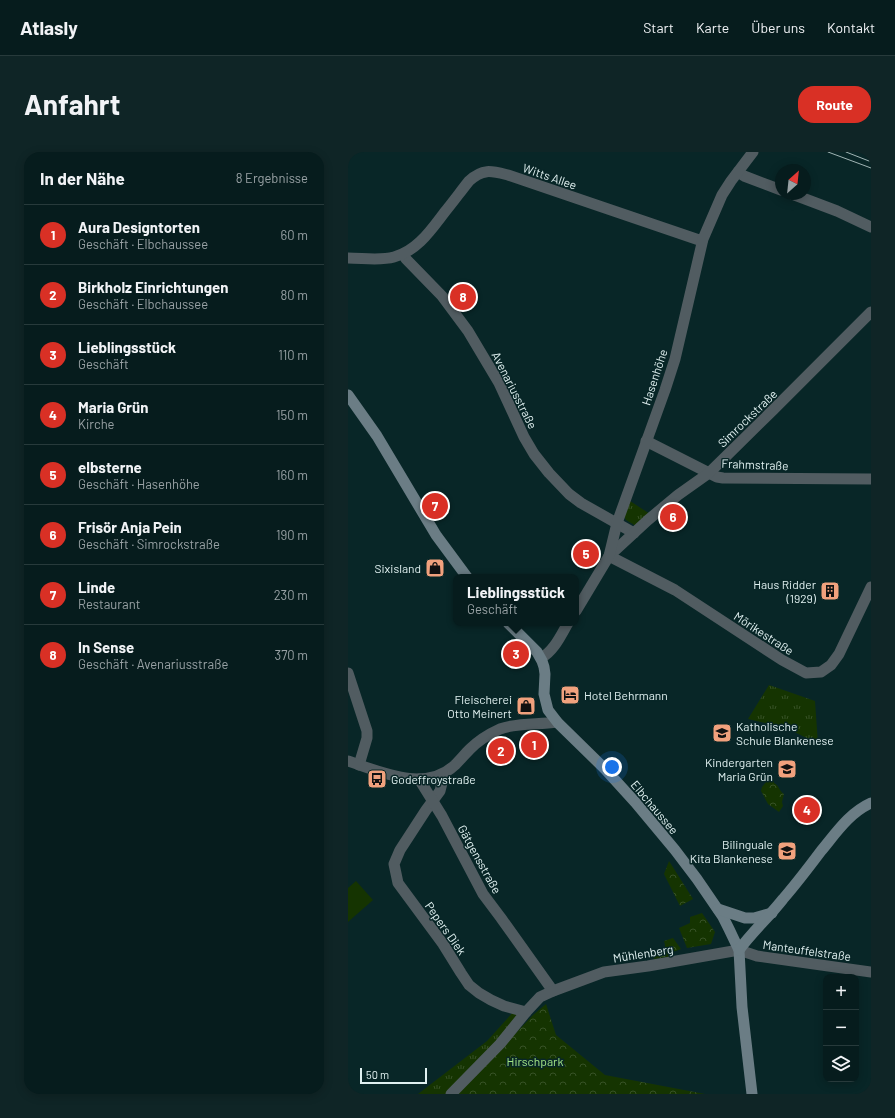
<!DOCTYPE html>
<html lang="de">
<meta charset="utf-8">
<style>
body{margin:0;font-family:Barlow,sans-serif;background:#0f2526;color:#f1f3f6}
.controls{position:absolute;right:12px;bottom:12px;display:grid;overflow:hidden;border-radius:8px;box-shadow:0 2px 10px #0003}
.controls button{width:36px;height:36px;display:grid;place-items:center;padding:0;border:0;border-bottom:1px solid #273a3b;background:#061c1d;color:#f1f3f6;font:20px sans-serif}
.compass{position:absolute;left:427px;top:12px;width:36px;height:36px;border-radius:50%;background:#061c1d;box-shadow:0 2px 10px #0003;rotate:27deg}
.scale{position:absolute;left:12px;bottom:10px;width:67px;box-sizing:border-box;padding-left:4px;border:2px solid #e0f0f0;border-top:0;font-size:11px;line-height:14px;white-space:nowrap;color:#e0f0f0;-webkit-text-stroke:3px #082627;paint-order:stroke}
.you{position:absolute;left:264px;top:615px;width:14px;height:14px;margin:-10px;border:3px solid #fff;border-radius:50%;background:#1a73e8;box-shadow:0 0 0 6px #1a73e833}
.badge{display:grid;place-items:center;width:26px;height:26px;border-radius:50%;background:#d93025;color:#fff;font-size:13px;font-weight:700}
.pin{position:absolute;translate:-50% -50%;border:2px solid #fff;box-shadow:0 1px 4px #0006}
.popup{position:absolute;left:105px;top:422px;width:126px;height:52px;box-sizing:border-box;display:grid;place-content:center;border-radius:8px;background:#061c1d;filter:drop-shadow(0 1px 3px #0005);font-size:13px;white-space:nowrap;color:#98a1a4}
.popup b{font-size:15px;color:#f1f3f6}
.popup::after{content:'';position:absolute;left:50%;top:100%;margin-left:-8px;border:8px solid transparent;border-top-color:#061c1d}
.list{margin:0;padding:0;list-style:none}
h2{display:flex;justify-content:space-between;align-items:center;height:52px;margin:0;padding:0 16px;font-size:17px}
h2 small{font-size:13px;font-weight:400;color:#98a1a4}
.list li{display:grid;grid-template-columns:26px 1fr auto;gap:12px;align-items:center;box-sizing:border-box;height:60px;padding:0 16px;border-top:1px solid #273a3b}
.list b{display:block;font-size:15px;white-space:nowrap}
.list p{margin:0;font-size:13px;white-space:nowrap;color:#98a1a4}
.list em{font-size:13px;font-style:normal;color:#98a1a4}
.icon{flex:none;width:22px;height:22px;fill:none;stroke:currentColor;stroke-width:2;stroke-linecap:round;stroke-linejoin:round}
.map{position:relative;flex:none;width:523px;height:942px;overflow:hidden;border-radius:16px}
header{display:flex;align-items:center;gap:24px;box-sizing:border-box;height:56px;padding:0 20px;background:#061c1d;border-bottom:1px solid #273a3b}
header strong{font-size:19px}
nav{display:flex;gap:22px;margin-inline-start:auto;font-size:14px}
.intro{display:flex;align-items:center;justify-content:space-between;box-sizing:border-box;height:96px;padding:0 24px}
h1{margin:0;font-size:28px}
.button{padding:10px 18px;border-radius:16px;background:#d93025;color:#fff;font-size:14px;font-weight:700}
main{display:flex;gap:24px;padding:0 24px}
aside{flex:1;background:#061c1d;border-radius:16px;box-shadow:0 2px 10px #0003}
.map>svg:first-child{display:block}
.grass{fill:url(#grass-tufts)}
.forest{fill:url(#forest-crowns)}
.pitch{fill:#153401}
.lines{fill:none;stroke-linecap:round;stroke-linejoin:round}
.minor{stroke:#515c61;stroke-width:11}
.tertiary{stroke:#515c61;stroke-width:11}
.secondary{stroke:#6b7d85;stroke-width:11}
.tram{stroke:#a0b4b4;stroke-width:1}
.labels{text-anchor:middle;dominant-baseline:central;stroke-width:3;stroke-linejoin:round;paint-order:stroke}
.street-label{font-size:12px;fill:#e0f0f0;stroke:#082627}
.poi-label{font-size:12px;fill:#e0f0f0;stroke:#082627;text-anchor:end}
.park-label{font-size:12px;fill:#a2e384;stroke:#082627}
</style>
<header>
<strong>Atlasly</strong>
<nav><a>Start</a><a>Karte</a><a>Über uns</a><a>Kontakt</a></nav>
</header>
<div class="intro"><h1>Anfahrt</h1><a class="button">Route</a></div>
<main>
<aside>
<h2>In der Nähe<small>8 Ergebnisse</small></h2>
<ul class="list">
<li><span class="badge">1</span><div><b>Aura Designtorten</b><p>Geschäft · Elbchaussee</p></div><em>60 m</em></li>
<li><span class="badge">2</span><div><b>Birkholz Einrichtungen</b><p>Geschäft · Elbchaussee</p></div><em>80 m</em></li>
<li><span class="badge">3</span><div><b>Lieblingsstück</b><p>Geschäft</p></div><em>110 m</em></li>
<li><span class="badge">4</span><div><b>Maria Grün</b><p>Kirche</p></div><em>150 m</em></li>
<li><span class="badge">5</span><div><b>elbsterne</b><p>Geschäft · Hasenhöhe</p></div><em>160 m</em></li>
<li><span class="badge">6</span><div><b>Frisör Anja Pein</b><p>Geschäft · Simrockstraße</p></div><em>190 m</em></li>
<li><span class="badge">7</span><div><b>Linde</b><p>Restaurant</p></div><em>230 m</em></li>
<li><span class="badge">8</span><div><b>In Sense</b><p>Geschäft · Avenariusstraße</p></div><em>370 m</em></li>
</ul>
</aside>
<div class="map">
<svg width="523" height="942" viewBox="0 0 523 942">
<defs>
<pattern id="grass-tufts" width="24" height="20" patternUnits="userSpaceOnUse"><rect width="24" height="20" fill="#153401"/><path d="M3 7l-1-3M5 7V3M7 7l1-3M15 17l-1-3M17 17v-4M19 17l1-3" fill="none" stroke="#375226"/></pattern>
<pattern id="forest-crowns" width="20" height="18" patternUnits="userSpaceOnUse"><rect width="20" height="18" fill="#153401"/><path d="M2 6a3 3 0 1 1 6 0M12 15a3 3 0 1 1 6 0" fill="none" stroke="#375226"/></pattern>
</defs>
<rect width="100%" height="100%" fill="#082627"/>
<!-- grass -->
<g class="grass">
<polygon points="282,349 302,362 288,374 278,368 276,364"/>
<polygon points="421,533 467,549 470,592 439,576 400,567"/>
<polygon points="168,857 178,860 103,942 70,942 139,889"/>
</g>
<!-- forest -->
<g class="forest">
<path d="M 425,627 L 426,631 C 431,633 431,639 436,642 L 434,650 L 435,654 L 431,660 L 420,652 L 413,639 L 414,635 L 418,630 Z"/>
<polygon points="321,709 345,747 332,754 316,722"/>
<polygon points="354,761 367,780 363,792 339,796 331,776 342,771 342,765"/>
<polygon points="325,786 333,797 325,800 320,805 306,807 305,801 316,799 317,793 316,789"/>
<polygon points="198,852 208,883 257,923 357,942 110,942 185,863"/>
</g>
<!-- pitch -->
<polygon class="pitch" points="8,729 25,748 0,770 0,736"/>
<g class="lines">
<!-- minor -->
<g class="minor">
<polyline points="390,20 396,24 433,38"/>
<polyline points="444,42 489,59 523,75"/>
<polyline points="55,102 58,107 94,144 120,179 151,231 176,285 186,302 201,321 221,342 233,351 286,381"/>
<path d="M 0,106 C 15,106 32,109 46,105 C 69,99 83,78 96,61 C 105,50 113,39 121,29 C 135,16 144,19 160,23 L 354,89"/>
<polyline points="298,289 369,325 375,326 523,327"/>
<polyline points="261,404 300,368 330,343 361,321 425,258 523,160"/>
<polyline points="261,404 327,438 434,508 458,521 473,520 483,513 491,502 523,435"/>
<polyline points="228,459 261,404 269,371 317,238 327,207 355,87 374,43 383,29 405,0"/>
<path d="M 193,506 C 206,499 213,483 220,471"/>
<polyline points="0,521 19,579 19,586 11,613"/>
<polyline points="92,623 94,631 92,639 78,658 52,698 46,712 50,731 95,792 113,821 121,833 131,841 143,848 156,854 178,860"/>
<polyline points="71,627 94,664 135,742 153,766 205,839"/>
<polyline points="103,942 152,892 178,860 192,845 205,839 256,820 300,814 391,798 409,804 523,820"/>
</g>
<!-- tertiary -->
<path class="tertiary" d="M 0,609 C 33,620 77,641 107,613 C 112,608 117,602 122,597 C 130,589 141,582 152,577 C 171,570 190,573 209,570"/>
<!-- secondary -->
<g class="secondary">
<polyline points="0,243 29,284 88,383 119,425"/>
<polyline points="160,471 189,500 194,509 196,515 197,522 196,542 200,558 210,571 257,617 287,650 327,698 349,727 375,765 381,777 391,798 394,855 404,942"/>
<polyline points="370,757 397,766 406,766 424,761"/>
<path d="M 391,798 C 404,780 421,765 435,747 C 448,732 461,715 473,699 C 488,681 501,661 523,651"/>
</g>
<!-- tram -->
<g class="tram">
<polyline points="480,0 523,16"/>
<polyline points="498,0 521,9"/>
</g>
</g>
<!-- icons -->
<defs>
<g id="shop-square" transform="scale(1)"><rect x="-9" y="-9" width="18" height="18" rx="4" fill="#f1a17d" stroke="#082627"/><path d="M-5-2.5h2.3a2.7 3.5 0 0 1 5.4 0H5L5.5 6h-11ZM-1.5-2.5h3a1.5 2.3 0 0 0-3 0Z" fill="#111"/></g>
<g id="building-square" transform="scale(1)"><rect x="-9" y="-9" width="18" height="18" rx="4" fill="#f1a17d" stroke="#082627"/><path d="M-4-6H4V6H1V3H-1V6H-4ZM-2.5-4.3h1.7v1.8h-1.7ZM.8-4.3h1.7v1.8H.8ZM-2.5-1h1.7V.8h-1.7ZM.8-1h1.7V.8H.8Z" fill="#111"/></g>
<g id="hotel-square" transform="scale(1)"><rect x="-9" y="-9" width="18" height="18" rx="4" fill="#f1a17d" stroke="#082627"/><path d="M-6-4.5h1.5V1H6V5H4.5V3h-9V5H-6ZM-4 0a1.8 1.8 0 1 1 3.6 0ZM.5 0V-2.5h3Q6-2.5 6 0Z" fill="#111"/></g>
<g id="school-square" transform="scale(1)"><rect x="-9" y="-9" width="18" height="18" rx="4" fill="#f1a17d" stroke="#082627"/><path d="M0-5L7-2L0 1L-7-2ZM-4 1L0 2.5L4 1V4Q0 6-4 4Z" fill="#111"/></g>
<g id="bus-square" transform="scale(1)"><rect x="-9" y="-9" width="18" height="18" rx="4" fill="#f1a17d" stroke="#082627"/><path d="M-5-6H5V4H4V6H2V4H-2V6H-4V4H-5ZM-3.5-4V0h7V-4ZM-3.5 1.2v1.5H-2V1.2ZM2 1.2v1.5H3.5V1.2Z" fill="#111"/></g>
</defs>
<g fill-rule="evenodd">
<use href="#shop-square" x="87" y="416"/>
<use href="#building-square" x="482" y="439"/>
<use href="#hotel-square" x="222" y="543"/>
<use href="#shop-square" x="178" y="554"/>
<use href="#school-square" x="374" y="581"/>
<use href="#school-square" x="439" y="617"/>
<use href="#bus-square" x="29" y="627"/>
<use href="#school-square" x="439" y="699"/>
</g>
<g class="labels">
<!-- street labels -->
<g class="street-label">
<text transform="translate(202 24) rotate(19)">Witts Allee</text>
<text transform="translate(306 225) rotate(-72)">Hasenhöhe</text>
<text transform="translate(167 238) rotate(63)">Avenariusstraße</text>
<text transform="translate(399 266) rotate(-44)">Simrockstraße</text>
<text transform="translate(407 312) rotate(2)">Frahmstraße</text>
<text transform="translate(416 481) rotate(33)">Mörikestraße</text>
<text transform="translate(307 655) rotate(50)">Elbchaussee</text>
<text transform="translate(132 707) rotate(61)">Gätgensstraße</text>
<text transform="translate(98 776) rotate(55)">Pepers Diek</text>
<text transform="translate(459 798) rotate(8)">Manteuffelstraße</text>
<text transform="translate(295 801) rotate(-9)">Mühlenberg</text>
</g>
<!-- poi labels -->
<g class="poi-label">
<text x="73" y="416">Sixisland</text>
<text x="468" y="432">Haus Ridder<tspan x="468" dy="14">(1929)</tspan></text>
<text x="236" y="543" text-anchor="start">Hotel Behrmann</text>
<text x="164" y="547">Fleischerei<tspan x="164" dy="14">Otto Meinert</tspan></text>
<text x="388" y="574" text-anchor="start">Katholische<tspan x="388" dy="14">Schule Blankenese</tspan></text>
<text x="425" y="610">Kindergarten<tspan x="425" dy="14">Maria Grün</tspan></text>
<text x="43" y="627" text-anchor="start">Godeffroystraße</text>
<text x="425" y="692">Bilinguale<tspan x="425" dy="14">Kita Blankenese</tspan></text>
</g>
<!-- park labels -->
<g class="park-label">
<text x="187" y="909">Hirschpark</text>
</g>
</g>
</svg>
<div class="controls">
<button>+</button>
<button>−</button>
<button><svg class="icon" aria-label="layers" viewBox="0 0 24 24"><path d="M12 4l9 5-9 5-9-5zM3 14l9 5 9-5"/></svg></button>
</div>
<svg class="compass" viewBox="-18 -18 36 36"><path d="M0-13l5 13h-10z" fill="#e53935"/><path d="M0 13l5-13h-10z" fill="#98a1a4"/></svg>
<div class="scale">50 m</div>
<div class="you"></div>
<div class="pin badge" style="left:186px;top:593px">1</div>
<div class="pin badge" style="left:153px;top:599px">2</div>
<div class="pin badge" style="left:168px;top:502px">3</div>
<div class="popup"><b>Lieblingsstück</b>Geschäft</div>
<div class="pin badge" style="left:459px;top:658px">4</div>
<div class="pin badge" style="left:238px;top:402px">5</div>
<div class="pin badge" style="left:325px;top:365px">6</div>
<div class="pin badge" style="left:87px;top:354px">7</div>
<div class="pin badge" style="left:115px;top:145px">8</div>
</div>
</main>
